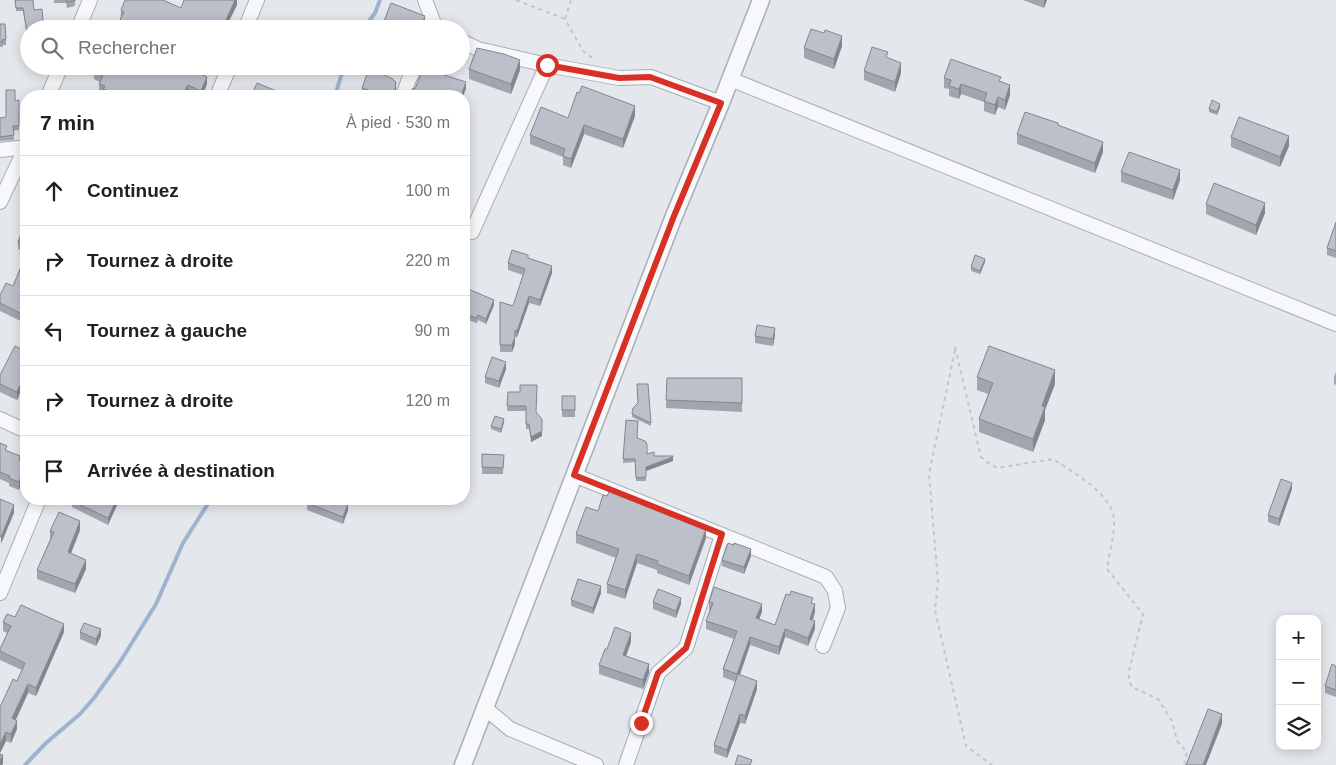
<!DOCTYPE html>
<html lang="fr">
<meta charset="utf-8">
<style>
body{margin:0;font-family:Helvetica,sans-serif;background:#f6f6f6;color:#202124}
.controls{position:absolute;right:15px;bottom:15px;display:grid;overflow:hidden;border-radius:10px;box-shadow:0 2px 12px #0003}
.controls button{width:45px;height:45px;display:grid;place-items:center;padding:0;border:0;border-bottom:1px solid #e0e0e0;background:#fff;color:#202124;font:25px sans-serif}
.stop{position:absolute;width:15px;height:15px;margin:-11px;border:4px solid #d93025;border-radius:50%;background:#fff}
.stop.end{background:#d93025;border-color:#fff;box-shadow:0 1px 5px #0008}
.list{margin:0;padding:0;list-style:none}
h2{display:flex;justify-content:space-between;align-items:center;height:65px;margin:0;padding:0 20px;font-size:21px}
h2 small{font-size:16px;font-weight:400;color:#757577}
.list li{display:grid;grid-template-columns:32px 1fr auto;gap:15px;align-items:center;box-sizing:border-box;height:70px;padding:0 20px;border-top:1px solid #e0e0e0}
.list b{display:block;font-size:19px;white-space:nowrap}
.list em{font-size:16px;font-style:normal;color:#757577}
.icon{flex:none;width:28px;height:28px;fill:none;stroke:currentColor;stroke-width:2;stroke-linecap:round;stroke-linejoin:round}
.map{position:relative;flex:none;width:1336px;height:765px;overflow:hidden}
.search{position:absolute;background:#fff;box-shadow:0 2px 12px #0003;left:20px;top:20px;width:450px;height:55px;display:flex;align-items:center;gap:12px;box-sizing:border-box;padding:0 18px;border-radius:28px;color:#757577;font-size:19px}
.panel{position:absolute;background:#fff;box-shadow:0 2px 12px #0003;left:20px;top:90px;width:450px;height:415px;border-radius:20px}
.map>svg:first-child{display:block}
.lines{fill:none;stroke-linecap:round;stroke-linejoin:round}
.stream{stroke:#9fb4cc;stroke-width:4}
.minor-casing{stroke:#a9aeb7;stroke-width:16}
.tertiary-casing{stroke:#a9aeb7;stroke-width:19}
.path{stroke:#c2c5cb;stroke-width:2;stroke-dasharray:4 4;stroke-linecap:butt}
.minor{stroke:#f7f8fa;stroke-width:14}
.tertiary{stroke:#f7f8fa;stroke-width:16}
.wall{fill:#a1a5ae}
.shaded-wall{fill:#83868d}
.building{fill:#bbc0ca;stroke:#83868d}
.route{stroke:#d93025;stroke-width:6}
</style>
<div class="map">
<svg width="1336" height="765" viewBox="0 0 1336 765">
<rect width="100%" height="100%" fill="#e4e7ec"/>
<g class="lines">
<!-- stream -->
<g class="stream">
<polyline points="363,29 375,13 380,0"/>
<polyline points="335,96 344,66"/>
<polyline points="25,765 46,743 80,714 94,698 120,662 156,604 183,543 211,499"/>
</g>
<!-- minor casing -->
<g class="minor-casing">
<g id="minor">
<polyline points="425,0 436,29"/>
<polyline points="78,29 90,0"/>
<polyline points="245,29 257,0"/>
<polyline points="461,41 478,49 547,65 619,78 651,77 721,103"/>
<polyline points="730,79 1336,324"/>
<polyline points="48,96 61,66"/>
<polyline points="217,96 230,66"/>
<polyline points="403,96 409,79 416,66"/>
<polyline points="0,150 26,147"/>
<polyline points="0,202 26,147"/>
<polyline points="472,232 547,65"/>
<polyline points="0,419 26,431"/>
<polyline points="574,475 826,577 835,591 838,608 823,646"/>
<polyline points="0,593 39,499"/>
<polyline points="485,708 510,729 596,765"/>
<polyline points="626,765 658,673 686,648 722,535"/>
</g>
</g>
<!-- tertiary casing -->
<g class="tertiary-casing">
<polyline id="tertiary" points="463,765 674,216 721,103 761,0"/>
</g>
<!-- path -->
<g class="path">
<polyline points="516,0 565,19"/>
<polyline points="571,0 565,19 583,51 595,60"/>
<path d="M 955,347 L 981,457 L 987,462 L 997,468 L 1053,459 C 1073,472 1112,494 1114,519 C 1115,534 1109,554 1107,569 L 1143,614 L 1129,671 L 1129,681 L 1132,687 L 1158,699 L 1172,721 L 1177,741 L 1187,752 L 1184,765"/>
<polyline points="955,350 929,474 938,582 935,610 966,746 992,765"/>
</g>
<!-- minor -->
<use href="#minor" class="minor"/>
<!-- tertiary -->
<use href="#tertiary" class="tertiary"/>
</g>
<!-- wall -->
<g class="wall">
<polygon points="15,0 34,10 29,29 29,48 23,11 16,11"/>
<polygon points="54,0 75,0 75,6 67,8 66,3 54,3"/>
<polygon points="237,0 237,5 225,29 124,29 120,27 121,10 181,8"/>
<polygon points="1023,0 1047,0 1044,8"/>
<polygon points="0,24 6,39 6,45 3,45 3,47 0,47"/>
<polygon points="842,46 834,69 804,58 804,48"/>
<polygon points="888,58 901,73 895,92 864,80 864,71"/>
<polygon points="96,66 192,66 191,69 207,84 202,96 197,96 188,92 186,96 103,96 103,93 99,91 99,84 100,82 94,79 94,71"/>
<polygon points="469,69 520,70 511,94 469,79"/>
<polygon points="381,74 393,81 396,88 395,96 367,96 362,94 362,88"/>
<polygon points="944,78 1001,82 1010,95 1005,110 998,107 995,115 984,111 984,102 961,94 959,99 949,96 949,89 944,88"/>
<polygon points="19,100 19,130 13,131 14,140 0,141 0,118 6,117 15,101"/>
<polygon points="1220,107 1217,115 1209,112 1209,109"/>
<polygon points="635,116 623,148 584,134 571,168 563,165 563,157 530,144 530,135 568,118"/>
<polygon points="1058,126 1103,152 1095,173 1017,144 1017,134"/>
<polygon points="1231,137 1289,146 1280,167 1231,147"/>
<polygon points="1121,172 1180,180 1173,200 1121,182"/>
<polygon points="1206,204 1265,213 1256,235 1206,214"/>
<polygon points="1336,222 1336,258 1327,255 1327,248"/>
<polygon points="26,226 26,252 18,249 18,242"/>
<polygon points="26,255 26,388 23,386 17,400 0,392 0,375 21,349 25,338 22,337 22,329 25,323 0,311 0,295 13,286"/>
<polygon points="528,258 552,273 540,306 529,303 517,337 515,337 515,344 512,352 500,352 500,302 513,306 523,275 508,270 508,263"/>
<polygon points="985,262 980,274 971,271 971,267"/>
<polygon points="464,294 494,305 486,324 478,320 477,323 464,319 464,309 465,305 464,304"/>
<polygon points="775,335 773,346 755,343 755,336"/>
<polygon points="506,369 499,388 485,383 485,377"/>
<polygon points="1336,372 1336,385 1334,384 1334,377"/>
<polygon points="977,377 1055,384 1045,410 1045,420 1033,452 979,432 979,419 988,394 977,390"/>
<polygon points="667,378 742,378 742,412 666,408"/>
<polygon points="508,392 536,412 542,436 531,442 529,429 526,429 526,411 507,411"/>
<rect x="562" y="396" width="13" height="21"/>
<polygon points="633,408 651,423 651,426 632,417"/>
<polygon points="626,420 647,454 673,461 646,471 646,481 636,481 635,462 623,463"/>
<polygon points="504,422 501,433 491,429 491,426"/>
<polygon points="0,443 7,451 20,456 19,490 9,486 9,483 0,479"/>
<polygon points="482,454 504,455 503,474 482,474"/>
<polygon points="1292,489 1279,526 1268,522 1268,515"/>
<polygon points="72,501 117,505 108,525 72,507"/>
<polygon points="307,503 348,510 343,524 307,510"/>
<polygon points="598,511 706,538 689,585 657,573 657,570 637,563 625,599 607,593 607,584 616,558 576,543 576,534"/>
<polygon points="80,530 71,553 86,569 75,593 37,579 37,570 50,539 50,531"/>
<polygon points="751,556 744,574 722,566 722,560"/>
<polygon points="601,593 593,614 571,606 571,600"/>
<polygon points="653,602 681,604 676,618 653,609"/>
<polygon points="709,602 762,612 759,619 775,625 813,603 815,612 813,620 815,629 808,646 785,637 779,655 750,645 740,675 757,689 745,724 740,723 727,758 714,753 714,745 736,682 723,677 723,669 734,639 706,629 706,621 710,610 709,610"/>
<polygon points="15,617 64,632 36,696 28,693 16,720 17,729 11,743 6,741 0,753 17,681 22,670 0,660 0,649 7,633 3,631 3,622"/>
<polygon points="80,632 101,636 96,646 80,639"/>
<polygon points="631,642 626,656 649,673 643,689 599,674 599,665 607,649"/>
<polygon points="1336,666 1336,697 1325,693 1325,686"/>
</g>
<!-- shaded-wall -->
<g class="shaded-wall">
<polygon points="235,0 237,0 237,5 225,29 222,29"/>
<polygon points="1044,0 1047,0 1044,8"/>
<polygon points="425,16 425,26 424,29 420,29"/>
<polygon points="842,36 842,46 834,69 834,59"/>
<polygon points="520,60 520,70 511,94 511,84"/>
<polygon points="901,63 901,73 895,92 895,82"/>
<polygon points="207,77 207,84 202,96 201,96 201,91"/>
<polygon points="396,82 396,88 395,96 394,96"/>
<polygon points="466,82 466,89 463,96 461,96"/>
<polygon points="961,84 961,94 959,99 959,89"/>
<polygon points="188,85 188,92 186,96 182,96"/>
<polygon points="1010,85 1010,95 1005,110 1005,100"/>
<polygon points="998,97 998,107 995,115 995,105"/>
<polygon points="1220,104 1220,107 1217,115 1217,112"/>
<polygon points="635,106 635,116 623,148 623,139"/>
<polygon points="584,125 584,134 571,168 571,159"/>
<polygon points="1289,136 1289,146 1280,167 1280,157"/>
<polygon points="1103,142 1103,152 1095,173 1095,163"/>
<polygon points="1180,170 1180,180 1173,200 1173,190"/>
<polygon points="467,194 467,201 464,209 464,201"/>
<polygon points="1265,203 1265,213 1256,235 1256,225"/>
<polygon points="985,259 985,262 980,274 980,271"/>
<polygon points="552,266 552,273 540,306 540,300"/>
<polygon points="529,296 529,303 517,337 517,331"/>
<polygon points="494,300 494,305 486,324 486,319"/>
<polygon points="775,328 775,335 773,346 773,339"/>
<polygon points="515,337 515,344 512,352 512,345"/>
<polygon points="506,362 506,369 499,388 499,381"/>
<polygon points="1055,370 1055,384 1045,410 1045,420 1033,452 1033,439 1042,406"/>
<polygon points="23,379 23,386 17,400 17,392"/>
<polygon points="504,419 504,422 501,433 501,429"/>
<polygon points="542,431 542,436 531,442 531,437"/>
<polygon points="673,457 673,461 646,471 646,467"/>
<polygon points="26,464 26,471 19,490 19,482"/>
<polygon points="1292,483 1292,489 1279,526 1279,519"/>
<polygon points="117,499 117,505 108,525 108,518"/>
<polygon points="348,504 348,510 343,524 343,517"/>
<polygon points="14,505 14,513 1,544 1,537"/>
<polygon points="80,521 80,530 68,561 68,552"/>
<polygon points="706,529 706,538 689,585 689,576"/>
<polygon points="751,549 751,556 744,574 744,567"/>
<polygon points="637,554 637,563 625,599 625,590"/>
<polygon points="86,560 86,569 75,593 75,584"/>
<polygon points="601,586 601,593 593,614 593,608"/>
<polygon points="681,598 681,604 676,618 676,611"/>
<polygon points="762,604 762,612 756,626 756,618"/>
<polygon points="815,604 815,612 810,627 810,619"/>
<polygon points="815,621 815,629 808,646 808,638"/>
<polygon points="64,624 64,632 36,696 36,688"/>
<polygon points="101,629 101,636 96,646 96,639"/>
<polygon points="785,629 785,637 779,655 779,647"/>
<polygon points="631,633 631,642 623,664 623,655"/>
<polygon points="750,637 750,645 737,682 737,674"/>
<polygon points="649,664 649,673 643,689 643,680"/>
<polygon points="757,681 757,689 745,724 745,716"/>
<polygon points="28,684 28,693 12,727 12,718"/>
<polygon points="740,714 740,723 727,758 727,750"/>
<polygon points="1222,714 1222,724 1206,765 1203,765"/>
<polygon points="17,721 17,729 11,743 11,734"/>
<polygon points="6,732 6,741 0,753 0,744"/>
<polygon points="3,755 3,764 2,765 0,765 0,761"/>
</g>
<!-- building -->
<g class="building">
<polygon points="15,0 33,0 34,10 42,9 44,29 29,29 29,44 23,8 16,8"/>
<polygon points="66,0 75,0 75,1 67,2"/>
<polygon points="125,0 163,0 181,8 184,0 235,0 222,29 133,29 134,26 120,20 124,12 121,10"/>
<polygon points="391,3 425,16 420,29 381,29"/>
<polygon points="0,24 5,24 6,39 2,40 3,42 0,42"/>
<polygon points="811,29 824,33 825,30 842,36 834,59 804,48"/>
<polygon points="872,47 888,52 886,57 901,63 895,82 864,71"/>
<polygon points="477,48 504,54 520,60 511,84 469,69"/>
<polygon points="951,59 1001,77 999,81 1010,85 1005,100 998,97 995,105 984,101 987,93 961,84 959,89 949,86 951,80 944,78"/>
<polygon points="96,66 189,66 188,68 207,77 201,91 188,85 182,96 106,96 109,91 103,89 105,86 99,84 103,76 94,71"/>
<polygon points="370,66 375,66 381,68 379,73 393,79 393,80 396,82 394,96 386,96 362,88"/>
<polygon points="424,66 429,66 445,72 444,75 466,82 461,96 409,96 413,88 415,89"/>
<polygon points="257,83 281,93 279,96 251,96"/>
<polygon points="582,86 635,106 623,139 584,125 571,159 563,156 565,149 530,135 541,107 568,118 577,92 579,93"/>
<polygon points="6,90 15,90 15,101 19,100 19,126 13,126 14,135 0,137 0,118 6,117"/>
<polygon points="1212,100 1220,104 1217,112 1209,109"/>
<polygon points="1025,112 1058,123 1058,125 1103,142 1095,163 1017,134"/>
<polygon points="1239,117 1289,136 1280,157 1231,137"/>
<polygon points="1129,152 1180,170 1173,190 1121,172"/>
<polygon points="1214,183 1265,203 1256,225 1206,204"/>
<polygon points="464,192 467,194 464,201"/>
<polygon points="1336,222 1336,251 1327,248"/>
<polygon points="24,225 26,226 26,244 18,242"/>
<polygon points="512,250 528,255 528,258 552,266 540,300 529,296 517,331 515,330 515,337 512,345 500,345 500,302 513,306 525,269 508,263"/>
<polygon points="26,255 26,316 0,303 0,295 6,283 13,286"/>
<polygon points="975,255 985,259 980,271 971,267"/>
<polygon points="466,288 494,300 486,319 478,315 477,318 464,314 464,309 466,300 464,299 464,294"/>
<polygon points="26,320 26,331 22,329"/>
<polygon points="757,325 775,328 773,339 755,336"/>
<polygon points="26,336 26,361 25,364 26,365 26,380 23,379 17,392 0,384 0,375 15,346 21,349"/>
<polygon points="989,346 1055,370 1042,406 1045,407 1033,439 979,419 993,383 977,377"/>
<polygon points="492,357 506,362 499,381 485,377"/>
<polygon points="667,378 742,378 742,403 666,400"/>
<polygon points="637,384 648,384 651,423 632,414 633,408 638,403"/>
<polygon points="520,385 537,385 536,412 542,419 542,431 531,437 529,424 526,424 526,406 507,406 508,392 520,392"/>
<rect x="562" y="396" width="13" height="14"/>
<polygon points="495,416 504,419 501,429 491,426"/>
<polygon points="626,420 638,421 637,438 645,441 647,444 647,454 654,452 654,456 673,456 673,457 646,467 646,477 636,478 635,459 623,459"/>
<polygon points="0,443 7,446 5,450 20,456 19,460 26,463 19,482 9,478 10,476 0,472"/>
<polygon points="482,454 504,455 503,468 482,467"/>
<polygon points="1281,479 1292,483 1279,519 1268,515"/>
<polygon points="610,490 706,529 689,576 657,564 658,561 637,554 625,590 607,584 619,549 576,534 586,507 598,511 603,495 607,496"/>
<polygon points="0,499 14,505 1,537 0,536"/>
<polygon points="73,499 117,499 108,518 72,501"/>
<polygon points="309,499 335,499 348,504 343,517 307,503"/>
<polygon points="59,512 80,521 68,552 86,560 75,584 37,570 54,532 50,531"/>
<polygon points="728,543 734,545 734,543 751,549 744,567 722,560"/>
<polygon points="578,579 601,586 593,608 571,600"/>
<polygon points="714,587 762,604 756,618 775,625 786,594 790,595 791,591 813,598 811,603 815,604 810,619 815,621 808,638 785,629 779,647 750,637 737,674 723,669 737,631 706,621 713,603 709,602"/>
<polygon points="658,589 681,598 676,611 653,602"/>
<polygon points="21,605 64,624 36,688 28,684 12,718 17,721 11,734 6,732 0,744 0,707 13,679 17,681 25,663 0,651 0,649 11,626 3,622 7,614 15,617"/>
<polygon points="84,623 101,629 96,639 80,632"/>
<polygon points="615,627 631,633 623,655 649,664 643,680 599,665 605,649 607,649"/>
<polygon points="1332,664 1336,666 1336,690 1325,686"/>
<polygon points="738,674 757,681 745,716 740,714 727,750 714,745"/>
<polygon points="1208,709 1222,714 1203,765 1186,765"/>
<polygon points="0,754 3,755 0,761"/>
<polygon points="738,755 752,760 750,765 735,765"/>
</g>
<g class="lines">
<!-- route -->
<polyline class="route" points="547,65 619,78 650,77 721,103 674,216 574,475 722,534 686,648 658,673 641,723"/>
</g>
</svg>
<div class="controls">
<button>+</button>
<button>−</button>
<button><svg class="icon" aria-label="layers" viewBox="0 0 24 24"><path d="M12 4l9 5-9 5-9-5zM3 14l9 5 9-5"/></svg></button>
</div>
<div class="stop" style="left:547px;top:65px"></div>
<div class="stop end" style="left:641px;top:723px"></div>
<div class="search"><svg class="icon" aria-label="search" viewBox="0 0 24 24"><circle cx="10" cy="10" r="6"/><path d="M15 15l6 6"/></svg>Rechercher</div>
<section class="panel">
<h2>7 min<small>À pied · 530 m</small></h2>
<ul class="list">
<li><svg class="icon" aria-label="ahead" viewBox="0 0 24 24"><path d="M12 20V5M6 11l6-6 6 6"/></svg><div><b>Continuez</b></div><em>100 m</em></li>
<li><svg class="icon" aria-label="right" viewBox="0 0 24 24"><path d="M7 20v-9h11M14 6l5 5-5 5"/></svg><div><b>Tournez à droite</b></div><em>220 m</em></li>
<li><svg class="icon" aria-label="left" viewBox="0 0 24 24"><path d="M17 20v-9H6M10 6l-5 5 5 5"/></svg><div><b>Tournez à gauche</b></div><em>90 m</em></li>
<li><svg class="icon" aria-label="right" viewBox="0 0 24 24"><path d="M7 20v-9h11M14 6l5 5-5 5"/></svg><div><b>Tournez à droite</b></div><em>120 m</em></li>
<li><svg class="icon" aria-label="arrive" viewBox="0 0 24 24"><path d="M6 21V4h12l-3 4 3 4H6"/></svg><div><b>Arrivée à destination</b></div></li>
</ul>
</section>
</div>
